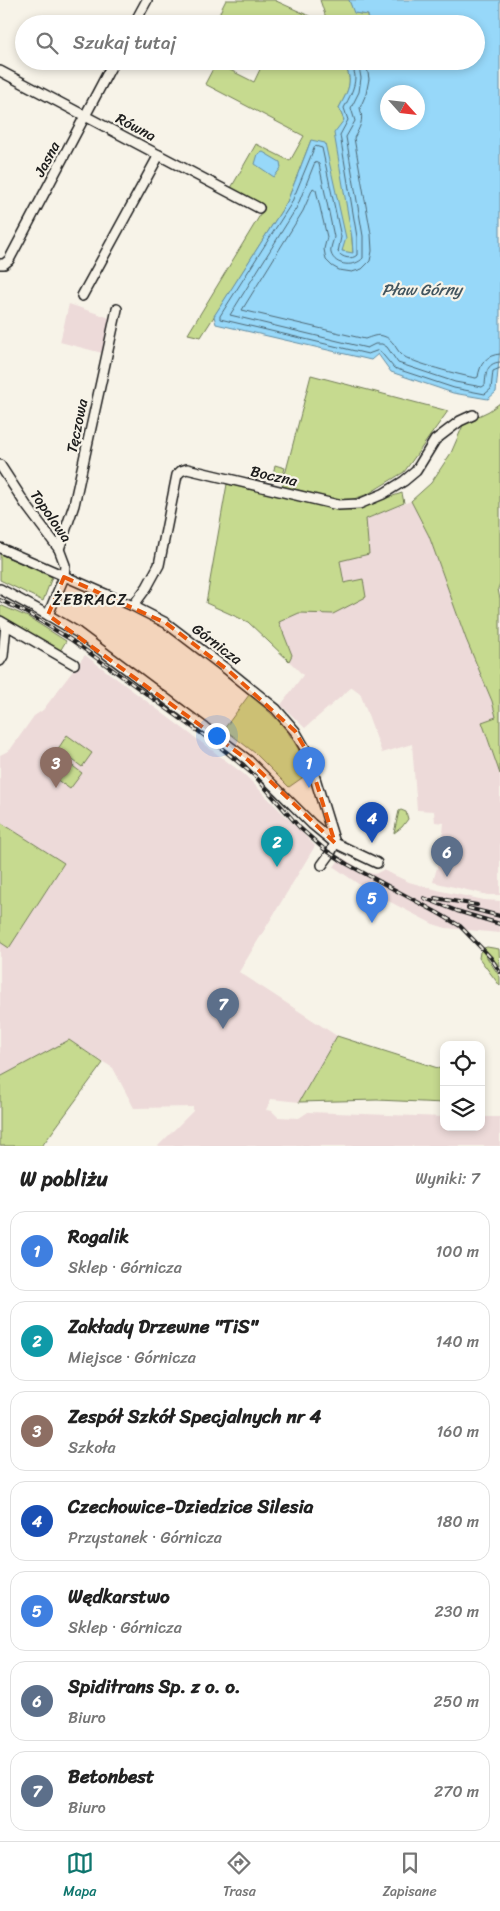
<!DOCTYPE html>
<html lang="pl">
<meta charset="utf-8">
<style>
body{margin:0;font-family:Sriracha,sans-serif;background:#f2f2f2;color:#222}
.controls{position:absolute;right:15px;bottom:15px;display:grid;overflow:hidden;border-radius:10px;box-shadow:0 2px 8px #0003}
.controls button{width:45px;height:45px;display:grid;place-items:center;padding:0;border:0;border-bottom:1px solid #e0e0e0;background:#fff;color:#222;font:25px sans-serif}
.compass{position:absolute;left:380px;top:85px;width:45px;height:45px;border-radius:50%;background:#fff;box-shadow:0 2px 8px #0003;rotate:117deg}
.you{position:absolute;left:216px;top:735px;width:18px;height:18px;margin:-12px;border:4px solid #fff;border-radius:50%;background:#1a73e8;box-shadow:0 0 0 8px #1a73e833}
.badge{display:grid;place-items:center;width:32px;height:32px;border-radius:50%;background:#0f766e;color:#fff;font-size:16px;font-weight:700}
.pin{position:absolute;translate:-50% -41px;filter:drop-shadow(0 1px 2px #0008)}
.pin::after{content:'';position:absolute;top:26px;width:18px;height:15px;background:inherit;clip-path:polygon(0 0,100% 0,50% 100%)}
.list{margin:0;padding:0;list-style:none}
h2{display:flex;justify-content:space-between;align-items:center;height:65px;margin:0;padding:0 20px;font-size:21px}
h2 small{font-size:16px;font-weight:400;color:#767676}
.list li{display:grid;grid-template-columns:32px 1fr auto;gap:15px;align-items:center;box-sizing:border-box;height:80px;margin:0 10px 10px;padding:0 10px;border:1px solid #e0e0e0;border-radius:15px}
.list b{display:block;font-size:19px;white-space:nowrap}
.list p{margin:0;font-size:16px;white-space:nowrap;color:#767676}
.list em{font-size:16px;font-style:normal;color:#767676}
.icon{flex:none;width:28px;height:28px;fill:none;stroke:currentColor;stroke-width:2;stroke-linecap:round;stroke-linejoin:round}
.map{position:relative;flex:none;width:500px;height:1146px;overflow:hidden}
.search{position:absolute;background:#fff;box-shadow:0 2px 8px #0003;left:15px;right:15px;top:15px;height:55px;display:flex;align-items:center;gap:12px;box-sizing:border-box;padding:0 18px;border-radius:28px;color:#767676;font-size:19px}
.sheet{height:695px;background:#fff}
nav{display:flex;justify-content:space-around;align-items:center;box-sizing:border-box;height:70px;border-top:1px solid #e0e0e0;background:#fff;font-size:14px;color:#767676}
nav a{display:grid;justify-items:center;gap:2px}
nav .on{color:#0f766e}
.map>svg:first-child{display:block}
.built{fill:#eddad9}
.green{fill:#c6da8f;stroke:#717b56}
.water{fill:#97d8f9;stroke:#668da1;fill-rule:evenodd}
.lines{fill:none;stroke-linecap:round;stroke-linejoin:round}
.shore{stroke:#4d6774;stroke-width:1}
.minor-casing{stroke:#1c1c1c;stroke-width:12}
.minor{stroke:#f7f3e8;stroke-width:9}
.rail-casing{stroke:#1c1c1c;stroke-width:4}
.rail{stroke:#f7f3e8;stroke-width:2;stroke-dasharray:5.5;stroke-linecap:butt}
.marked{fill:#e8590c;fill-opacity:0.2;stroke:#e8590c;stroke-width:4;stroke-dasharray:10 6;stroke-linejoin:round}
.labels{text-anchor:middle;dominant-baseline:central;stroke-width:4.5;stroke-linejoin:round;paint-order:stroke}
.street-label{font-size:15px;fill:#1c1c1c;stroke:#f7f3e8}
.water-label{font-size:16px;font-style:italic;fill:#41545e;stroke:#f7f3e8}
.neighbourhood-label{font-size:16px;letter-spacing:1px;fill:#1c1c1c;stroke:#f7f3e8}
</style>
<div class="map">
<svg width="500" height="1146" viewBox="0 0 500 1146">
<rect width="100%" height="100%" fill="#f7f3e8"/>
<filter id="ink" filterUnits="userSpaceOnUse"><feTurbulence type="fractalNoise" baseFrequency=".02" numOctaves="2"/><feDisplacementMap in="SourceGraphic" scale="10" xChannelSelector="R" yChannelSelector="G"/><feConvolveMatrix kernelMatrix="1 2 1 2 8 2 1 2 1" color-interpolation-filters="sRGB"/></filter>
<g filter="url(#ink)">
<!-- built -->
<g class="built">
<polygon points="69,304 110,318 102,353 60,342"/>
<polygon points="411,501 429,536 466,639 492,701 496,717 482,722 500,774 500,895 488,895 433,882 441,853 444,823 435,822 434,811 417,810 412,744 382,753 360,693 352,687 305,728 281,705 303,675 289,661 292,655 278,622 299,613 333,614 344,583 340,561 366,519"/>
<polygon points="85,655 245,775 315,846 239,972 337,1036 299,1102 271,1099 266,1110 272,1111 278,1117 299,1118 308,1112 444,1117 444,1127 481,1127 481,1117 500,1117 500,1146 158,1146 193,1111 193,1107 134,1108 113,1068 70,1041 0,1077 0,942 9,947 64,863 0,822 0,755 10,750 34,716 43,710"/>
<polygon points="341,857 365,872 375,874 383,870 409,882 441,891 484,900 500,901 500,933 446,928 433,924 367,890 334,867"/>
</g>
<!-- green -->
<g class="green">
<polygon points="226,0 274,0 327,24 214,24"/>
<polygon points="320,0 349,0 355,13 368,15 369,24 328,24"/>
<path d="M 264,61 L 348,61 L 346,68 C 354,83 346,94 339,108 L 344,120 L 353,254 L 342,251 L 311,140 L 287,202 L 201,337 L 188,334 L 265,207 L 231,188 L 256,144 L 290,161 L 304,136 L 205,84 L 216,63 L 254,82 Z"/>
<polygon points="311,375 448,411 404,472 368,494 345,502 282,486"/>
<polygon points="500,403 500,583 498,589 500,599 500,774 482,722 496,717 492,701 466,639 429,536 411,501 431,483 451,453 464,423 489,411"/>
<polygon points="275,465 285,468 281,481 272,479"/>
<polygon points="227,484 351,510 402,493 404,503 366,519 369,554 340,561 344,583 363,579 366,597 333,614 299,613 279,622 292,655 289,661 248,622 206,603"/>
<polygon points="0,554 52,577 43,601 0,580"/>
<polygon points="0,605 28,617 66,641 60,651 0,616"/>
<path d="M 249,695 C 281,720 294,735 309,773 L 289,787 L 255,753 L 224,729 Z"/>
<polygon points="67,735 92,753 82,767 58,749"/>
<polygon points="58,755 82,773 70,789 46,772"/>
<polygon points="401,810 406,812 408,819 402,827 394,833 399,811"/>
<polygon points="0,822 64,863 9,948 0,942"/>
<polygon points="487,947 499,949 500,967 484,948"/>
<polygon points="482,950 500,977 500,986 479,958 480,952"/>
<polygon points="337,1036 444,1070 444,1103 377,1100 299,1102"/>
<polygon points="69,1040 103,1063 42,1146 0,1146 0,1077"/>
</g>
<!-- water -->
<g class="water">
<path d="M 349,0 L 500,0 L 500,349 L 496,392 L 488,399 L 453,393 L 391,372 L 378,354 L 371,360 L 216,324 L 214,316 L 287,202 L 311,140 L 325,143 L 346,238 L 342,251 L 353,253 L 352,238 L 334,133 L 344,120 L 339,108 C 346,94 354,83 346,68 L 348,61 L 476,61 L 476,24 L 369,24 L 368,15 L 354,13 ZM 418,92 L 418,122 L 388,122 L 388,92 Z"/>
<polygon points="263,152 280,162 281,168 274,177 255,164 258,154"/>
</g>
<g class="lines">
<!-- shore -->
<g class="shore">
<path d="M 352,61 C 351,68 355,71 355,77 C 355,88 349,98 344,108 L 348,120 L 340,135 L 357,237 L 357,255 C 352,260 342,258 338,252 L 341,237 L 322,148 L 315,146 L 291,204 L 220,316 L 220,319 L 368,354 L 379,350 L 394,368 L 454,388 L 485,394 L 491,389 L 493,371 L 500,368"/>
<path d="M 358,61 L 361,78 L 359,92 L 351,108 L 355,121 L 346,137 L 363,236 L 363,258 C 356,267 335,267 331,253 C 330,248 333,242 334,237 L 319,164 L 315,162 L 297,207 L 230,315 L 367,348 L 375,344 L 382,344 L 387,347 L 398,363 L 455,382 L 482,387 L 485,385 C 486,374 486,363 500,362"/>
<path d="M 366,61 L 369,79 L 366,94 L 360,108 C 364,121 360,127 354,138 L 371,234 L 372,251 L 370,261 L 362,269 L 352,272 L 339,270 L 332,266 L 326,260 L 324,249 L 327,237 L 316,190 L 313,188 L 303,211 L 242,310 L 365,339 C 371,337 377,334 383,336 C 394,339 395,349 402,355 C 409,362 463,376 476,378 L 478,377 C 480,364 486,355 500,354"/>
</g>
<!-- minor casing -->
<g class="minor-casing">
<g id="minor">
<polyline points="134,24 147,0"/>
<polyline points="0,71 259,208"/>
<polyline points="0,264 4,264 9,260 114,61"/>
<polyline points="82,296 159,155"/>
<polyline points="0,465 26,505 59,549 65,565 64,577 48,615"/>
<polyline points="0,548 133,606 166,623 229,671 276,709 295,731 307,752 335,843"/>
<polyline points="59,549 74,505 117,309"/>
<polyline points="0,589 48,615 77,632 248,760 312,824 335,843 377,863"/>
<polyline points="133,606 147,587 159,565 177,475 181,471 187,469 338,505 359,504 383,494 404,481 416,471 435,440 460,421 473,415"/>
<polyline points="0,621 74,664"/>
<polyline points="0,661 3,656 6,625"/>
<polyline points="322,865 330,854 335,843"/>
</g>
</g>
<!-- minor -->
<use href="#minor" class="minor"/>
<!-- rail casing -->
<g class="rail-casing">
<g id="rail">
<polyline points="0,600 25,612 70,639 220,747 255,776 300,828 324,849 347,864 438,913 460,926 491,958 500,972"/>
<polyline points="424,898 457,911 500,924"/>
<polyline points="435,898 477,905"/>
<polyline points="468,908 500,916"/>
</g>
</g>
<!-- rail -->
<use href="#rail" class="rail"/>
</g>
</g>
<!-- marked area -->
<path class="marked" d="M 64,577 L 166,623 L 229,671 L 295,731 L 307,752 L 335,843 L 248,760 L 48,615 Z"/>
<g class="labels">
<!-- street labels -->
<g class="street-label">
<text transform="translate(136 127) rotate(28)">Równa</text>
<text transform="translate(47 159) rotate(-62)">Jasna</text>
<text transform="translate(77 426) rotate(-78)">Tęczowa</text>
<text transform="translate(274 476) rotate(13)">Boczna</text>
<text transform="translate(51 516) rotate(55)">Topolowa</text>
<text transform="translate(217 644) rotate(37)">Górnicza</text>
</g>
<!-- water labels -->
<g class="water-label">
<text x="422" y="289">Pław Górny</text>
</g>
<!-- neighbourhood labels -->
<g class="neighbourhood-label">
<text x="90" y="599">ŻEBRACZ</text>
</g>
</g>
</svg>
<div class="controls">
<button><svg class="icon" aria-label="locate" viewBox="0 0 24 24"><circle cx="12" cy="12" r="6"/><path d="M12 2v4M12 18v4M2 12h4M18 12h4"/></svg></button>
<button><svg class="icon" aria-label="layers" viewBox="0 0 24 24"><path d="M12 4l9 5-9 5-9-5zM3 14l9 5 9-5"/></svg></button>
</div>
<svg class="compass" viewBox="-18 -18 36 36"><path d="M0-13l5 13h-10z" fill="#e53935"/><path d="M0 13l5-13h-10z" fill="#767676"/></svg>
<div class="you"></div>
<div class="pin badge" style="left:309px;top:788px;background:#3f7fe0">1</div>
<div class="pin badge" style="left:277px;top:867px;background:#0f9aa8">2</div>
<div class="pin badge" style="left:56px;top:788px;background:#8d6e63">3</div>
<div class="pin badge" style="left:372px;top:843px;background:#1a4fb4">4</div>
<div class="pin badge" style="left:372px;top:923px;background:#3f7fe0">5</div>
<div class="pin badge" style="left:447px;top:877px;background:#5c6f8a">6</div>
<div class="pin badge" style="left:223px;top:1029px;background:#5c6f8a">7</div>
<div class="search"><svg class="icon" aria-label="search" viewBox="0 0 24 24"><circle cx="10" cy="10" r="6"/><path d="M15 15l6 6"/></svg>Szukaj tutaj</div>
</div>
<section class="sheet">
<h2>W pobliżu<small>Wyniki: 7</small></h2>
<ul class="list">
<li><span class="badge" style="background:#3f7fe0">1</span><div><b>Rogalik</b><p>Sklep · Górnicza</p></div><em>100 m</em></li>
<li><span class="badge" style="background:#0f9aa8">2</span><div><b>Zakłady Drzewne &quot;TiS&quot;</b><p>Miejsce · Górnicza</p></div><em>140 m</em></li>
<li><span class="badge" style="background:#8d6e63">3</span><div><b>Zespół Szkół Specjalnych nr 4</b><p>Szkoła</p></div><em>160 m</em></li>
<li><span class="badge" style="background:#1a4fb4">4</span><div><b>Czechowice-Dziedzice Silesia</b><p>Przystanek · Górnicza</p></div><em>180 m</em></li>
<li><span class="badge" style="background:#3f7fe0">5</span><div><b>Wędkarstwo</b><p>Sklep · Górnicza</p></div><em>230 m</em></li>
<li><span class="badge" style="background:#5c6f8a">6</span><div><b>Spiditrans Sp. z o. o.</b><p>Biuro</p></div><em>250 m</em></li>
<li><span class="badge" style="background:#5c6f8a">7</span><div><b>Betonbest</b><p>Biuro</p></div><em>270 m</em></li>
</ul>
</section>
<nav>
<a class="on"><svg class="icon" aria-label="map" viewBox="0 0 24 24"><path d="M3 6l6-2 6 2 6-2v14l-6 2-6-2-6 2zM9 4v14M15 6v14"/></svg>Mapa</a>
<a><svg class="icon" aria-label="directions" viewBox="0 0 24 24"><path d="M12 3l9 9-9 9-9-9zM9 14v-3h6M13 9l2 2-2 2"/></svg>Trasa</a>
<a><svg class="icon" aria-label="saved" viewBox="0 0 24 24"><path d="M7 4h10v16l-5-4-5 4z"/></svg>Zapisane</a>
</nav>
